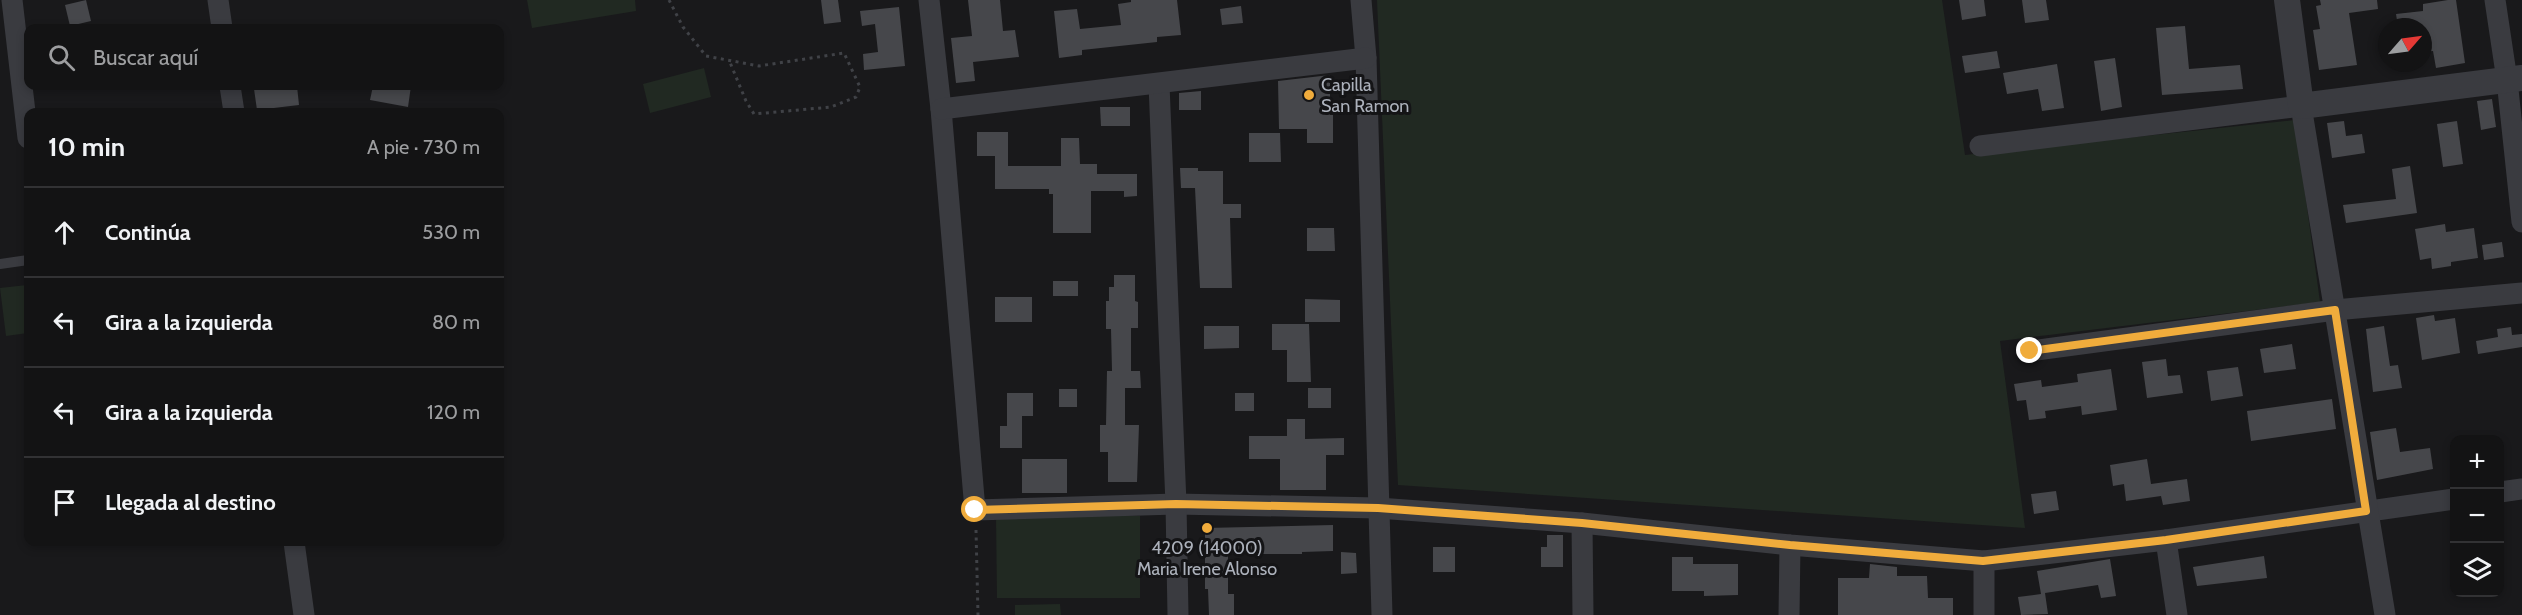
<!DOCTYPE html>
<html lang="es">
<meta charset="utf-8">
<style>
body{margin:0;font-family:Cabin,sans-serif;background:#202022;color:#f1f3f6}
.controls{position:absolute;right:18px;bottom:18px;display:grid;overflow:hidden;border-radius:12px;box-shadow:0 3px 9px #0003}
.controls button{width:54px;height:54px;display:grid;place-items:center;padding:0;border:0;border-bottom:2px solid #323234;background:#131314;color:#f1f3f6;font:30px sans-serif}
.compass{position:absolute;left:2378px;top:18px;width:54px;height:54px;border-radius:50%;background:#131314;box-shadow:0 3px 9px #0003;rotate:62deg}
.stop{position:absolute;width:18px;height:18px;margin:-14px;border:4px solid #f0ac3c;border-radius:50%;background:#fff}
.stop.end{background:#f0ac3c;border-color:#fff;box-shadow:0 2px 6px #0008}
.list{margin:0;padding:0;list-style:none}
h2{display:flex;justify-content:space-between;align-items:center;height:78px;margin:0;padding:0 24px;font-size:26px}
h2 small{font-size:20px;font-weight:400;color:#9d9ea0}
.list li{display:grid;grid-template-columns:39px 1fr auto;gap:18px;align-items:center;box-sizing:border-box;height:90px;padding:0 24px;border-top:2px solid #323234}
.list b{display:block;font-size:22px;white-space:nowrap}
.list em{font-size:20px;font-style:normal;color:#9d9ea0}
.icon{flex:none;width:33px;height:33px;fill:none;stroke:currentColor;stroke-width:2;stroke-linecap:round;stroke-linejoin:round}
.map{position:relative;flex:none;width:2522px;height:615px;overflow:hidden}
.search{position:absolute;background:#131314;box-shadow:0 3px 9px #0003;left:24px;top:24px;width:480px;height:66px;display:flex;align-items:center;gap:15px;box-sizing:border-box;padding:0 21px;border-radius:12px;color:#9d9ea0;font-size:22px}
.panel{position:absolute;background:#131314;box-shadow:0 3px 9px #0003;left:24px;top:108px;width:480px;height:438px;border-radius:12px}
.map>svg:first-child{display:block}
.green{fill:#212922}
.building{fill:#46474b}
.lines{fill:none;stroke-linecap:round;stroke-linejoin:round}
.path{stroke:#404247;stroke-width:3;stroke-dasharray:3 4.5;stroke-linecap:butt}
.service{stroke:#3a3b40;stroke-width:10}
.minor{stroke:#3a3b40;stroke-width:21}
.tertiary{stroke:#3a3b40;stroke-width:26}
.route{stroke:#f0ac3c;stroke-width:8}
.poi-dot{fill:#f0ac3c;stroke:#141416;stroke-width:2}
.labels{text-anchor:middle;dominant-baseline:central;stroke-width:6;stroke-linejoin:round;paint-order:stroke}
.poi-label{font-size:18px;fill:#acb1bb;stroke:#141416;text-anchor:start}
</style>
<div class="map">
<svg width="2522" height="615" viewBox="0 0 2522 615">
<rect width="100%" height="100%" fill="#19191b"/>
<!-- green -->
<g class="green">
<polygon points="527,0 635,0 636,11 532,28"/>
<polygon points="1377,0 1942,0 1965,155 2295,120 2320,302 2000,341 2025,528 1398,485"/>
<polygon points="704,68 711,97 650,113 643,84"/>
<polygon points="27,285 28,333 6,336 0,288"/>
<polygon points="996,516 1140,516 1140,598 997,598"/>
<polygon points="1060,604 1061,615 1015,615 1015,605"/>
</g>
<!-- building -->
<g class="building">
<polygon points="86,0 91,21 70,26 65,5"/>
<polygon points="821,0 838,0 841,22 824,24"/>
<polygon points="968,0 1000,0 1003,31 1015,30 1019,57 973,62 975,81 956,83 951,38 972,36"/>
<polygon points="1131,0 1177,0 1181,35 1157,37 1157,42 1082,50 1082,55 1059,58 1054,11 1077,9 1080,29 1121,25 1118,4 1131,2"/>
<polygon points="1959,0 1984,0 1986,16 1962,20"/>
<polygon points="2022,0 2046,0 2049,20 2025,23"/>
<polygon points="2320,0 2377,0 2378,9 2349,13 2357,65 2319,70 2313,30 2320,29 2316,6 2321,5"/>
<polygon points="2448,0 2456,0 2465,63 2436,68 2433,51 2423,52 2423,27 2398,27 2396,14 2423,11 2423,4"/>
<polygon points="1241,6 1243,23 1222,25 1220,9"/>
<polygon points="899,7 905,66 864,70 863,54 878,52 875,24 862,26 860,11"/>
<polygon points="2185,26 2189,69 2240,65 2243,89 2162,95 2156,28"/>
<polygon points="1997,51 2000,68 1965,73 1962,56"/>
<polygon points="2115,58 2122,107 2101,111 2094,61"/>
<polygon points="2057,64 2064,108 2042,111 2038,89 2007,94 2003,73"/>
<polygon points="1330,75 1330,115 1333,115 1333,143 1307,143 1307,129 1279,129 1278,81"/>
<polygon points="269,86 297,86 299,105 257,110 254,89"/>
<polygon points="373,86 411,86 408,107 370,100"/>
<polygon points="1201,91 1201,110 1179,110 1179,93"/>
<polygon points="2492,99 2496,127 2481,130 2477,101"/>
<polygon points="1100,107 1130,107 1130,126 1101,126"/>
<polygon points="2344,121 2346,136 2362,134 2365,153 2332,158 2327,123"/>
<polygon points="2457,121 2463,164 2443,167 2437,124"/>
<polygon points="977,132 1008,132 1008,166 1061,166 1061,138 1079,138 1080,164 1097,164 1097,174 1137,174 1137,196 1124,197 1124,191 1091,191 1091,233 1053,233 1053,194 1049,194 1049,189 995,189 995,156 977,156"/>
<polygon points="1249,133 1280,133 1281,162 1249,162"/>
<polygon points="2410,166 2417,213 2346,223 2343,205 2396,199 2392,169"/>
<polygon points="1180,168 1198,168 1198,171 1223,171 1223,204 1241,204 1241,218 1230,218 1232,288 1200,288 1195,188 1181,188"/>
<polygon points="2445,224 2446,232 2474,228 2478,258 2451,262 2451,266 2432,269 2431,258 2420,260 2415,229"/>
<polygon points="1307,228 1334,228 1335,251 1307,251"/>
<polygon points="2502,242 2504,257 2484,260 2482,245"/>
<polygon points="1114,275 1135,275 1135,301 1138,302 1138,328 1131,328 1131,371 1140,371 1141,388 1125,388 1125,425 1139,425 1137,482 1108,482 1108,452 1100,452 1100,425 1106,425 1107,371 1112,371 1111,329 1106,329 1106,301 1109,301 1109,287 1114,287"/>
<rect x="1053" y="281" width="25" height="15"/>
<rect x="995" y="297" width="37" height="25"/>
<polygon points="1305,299 1340,300 1340,322 1305,322"/>
<polygon points="2434,315 2435,321 2455,318 2460,353 2422,360 2416,318"/>
<polygon points="1272,324 1309,324 1311,382 1287,382 1287,350 1272,350"/>
<polygon points="1204,326 1239,326 1239,348 1204,349"/>
<polygon points="2384,326 2390,366 2398,365 2402,388 2373,392 2366,329"/>
<polygon points="2511,327 2512,335 2522,334 2522,347 2478,354 2476,341 2498,337 2497,329"/>
<polygon points="2292,344 2296,369 2264,373 2260,349"/>
<polygon points="2166,359 2168,376 2180,375 2183,393 2147,398 2142,362"/>
<polygon points="2238,367 2243,396 2211,401 2207,371"/>
<polygon points="2111,369 2117,410 2082,415 2081,406 2045,411 2046,418 2029,420 2026,400 2017,401 2014,384 2041,380 2042,387 2078,382 2077,374"/>
<rect x="1308" y="388" width="23" height="20"/>
<rect x="1059" y="389" width="18" height="18"/>
<polygon points="1007,393 1033,393 1033,416 1022,416 1022,448 1000,448 1000,426 1007,426"/>
<rect x="1235" y="393" width="19" height="18"/>
<polygon points="2332,399 2336,429 2251,441 2247,411"/>
<polygon points="1287,419 1305,419 1305,439 1344,438 1344,455 1326,455 1326,490 1280,490 1280,459 1249,459 1249,436 1287,436"/>
<polygon points="2396,428 2400,452 2430,448 2433,469 2377,480 2370,432"/>
<rect x="1022" y="459" width="45" height="34"/>
<polygon points="2147,459 2151,484 2187,479 2190,501 2163,505 2161,496 2126,501 2124,484 2113,486 2110,465"/>
<polygon points="2056,491 2059,510 2034,514 2031,494"/>
<polygon points="1333,525 1333,551 1302,552 1302,554 1228,554 1228,594 1234,594 1234,615 1209,615 1208,589 1205,589 1205,528"/>
<polygon points="1547,535 1563,535 1563,567 1541,567 1541,547 1547,547"/>
<rect x="1433" y="547" width="22" height="25"/>
<polygon points="1341,552 1356,553 1357,573 1341,574"/>
<polygon points="2264,556 2267,578 2197,586 2193,567"/>
<polygon points="1672,557 1693,557 1693,564 1738,564 1738,595 1704,596 1704,591 1672,591"/>
<polygon points="2110,559 2116,596 2101,598 2098,585 2045,593 2048,614 2021,615 2018,597 2041,594 2037,571"/>
<polygon points="1870,564 1897,567 1897,576 1927,576 1928,598 1953,598 1953,615 1838,615 1838,578 1869,578"/>
</g>
<g class="lines">
<!-- path -->
<g class="path">
<polyline points="669,0 683,27 706,56 759,66 844,53 860,87 856,97 831,107 754,114 746,101 729,60"/>
<polyline points="976,530 978,615"/>
</g>
<!-- service -->
<polyline class="service" points="0,264 28,260"/>
<!-- minor -->
<g class="minor">
<polyline points="12,0 28,138"/>
<polyline points="218,0 222,28"/>
<polyline points="929,0 941,109 975,510 1176,504 1378,508 1582,523 1790,545 1984,561 2166,540 2454,499"/>
<polyline points="1361,0 1366,58 1382,615"/>
<polyline points="2495,0 2507,80 2522,222"/>
<polyline points="1159,84 1176,504 1178,615"/>
<polyline points="230,86 234,112"/>
<polyline points="941,109 1366,58"/>
<polyline points="1980,146 2301,106 2385,615"/>
<polyline points="2030,351 2335,310 2522,293"/>
<polyline points="2500,492 2522,489"/>
<polyline points="1582,523 1583,615"/>
<polyline points="2166,540 2177,615"/>
<polyline points="294,542 304,615"/>
<polyline points="1984,561 1984,615"/>
<polyline points="1789,615 1790,545"/>
</g>
<!-- tertiary -->
<polyline class="tertiary" points="2287,0 2301,106 2522,78"/>
</g>
<g class="lines">
<!-- route -->
<polyline class="route" points="975,510 1176,504 1378,508 1582,523 1790,545 1983,561 2166,540 2366,511 2335,310 2030,351"/>
</g>
<!-- markers -->
<g class="poi-dot">
<circle cx="1309" cy="95" r="6"/>
<circle cx="1207" cy="528" r="6"/>
</g>
<g class="labels">
<!-- poi labels -->
<g class="poi-label">
<text x="1321" y="85">Capilla<tspan x="1321" dy="21">San Ramon</tspan></text>
<text x="1207" y="548" text-anchor="middle">4209 (14000)<tspan x="1207" dy="21">Maria Irene Alonso</tspan></text>
</g>
</g>
</svg>
<div class="controls">
<button>+</button>
<button>−</button>
<button><svg class="icon" aria-label="layers" viewBox="0 0 24 24"><path d="M12 4l9 5-9 5-9-5zM3 14l9 5 9-5"/></svg></button>
</div>
<svg class="compass" viewBox="-18 -18 36 36"><path d="M0-13l5 13h-10z" fill="#e53935"/><path d="M0 13l5-13h-10z" fill="#9d9ea0"/></svg>
<div class="stop" style="left:975px;top:510px"></div>
<div class="stop end" style="left:2030px;top:351px"></div>
<div class="search"><svg class="icon" aria-label="search" viewBox="0 0 24 24"><circle cx="10" cy="10" r="6"/><path d="M15 15l6 6"/></svg>Buscar aquí</div>
<section class="panel">
<h2>10 min<small>A pie · 730 m</small></h2>
<ul class="list">
<li><svg class="icon" aria-label="ahead" viewBox="0 0 24 24"><path d="M12 20V5M6 11l6-6 6 6"/></svg><div><b>Continúa</b></div><em>530 m</em></li>
<li><svg class="icon" aria-label="left" viewBox="0 0 24 24"><path d="M17 20v-9H6M10 6l-5 5 5 5"/></svg><div><b>Gira a la izquierda</b></div><em>80 m</em></li>
<li><svg class="icon" aria-label="left" viewBox="0 0 24 24"><path d="M17 20v-9H6M10 6l-5 5 5 5"/></svg><div><b>Gira a la izquierda</b></div><em>120 m</em></li>
<li><svg class="icon" aria-label="arrive" viewBox="0 0 24 24"><path d="M6 21V4h12l-3 4 3 4H6"/></svg><div><b>Llegada al destino</b></div></li>
</ul>
</section>
</div>
